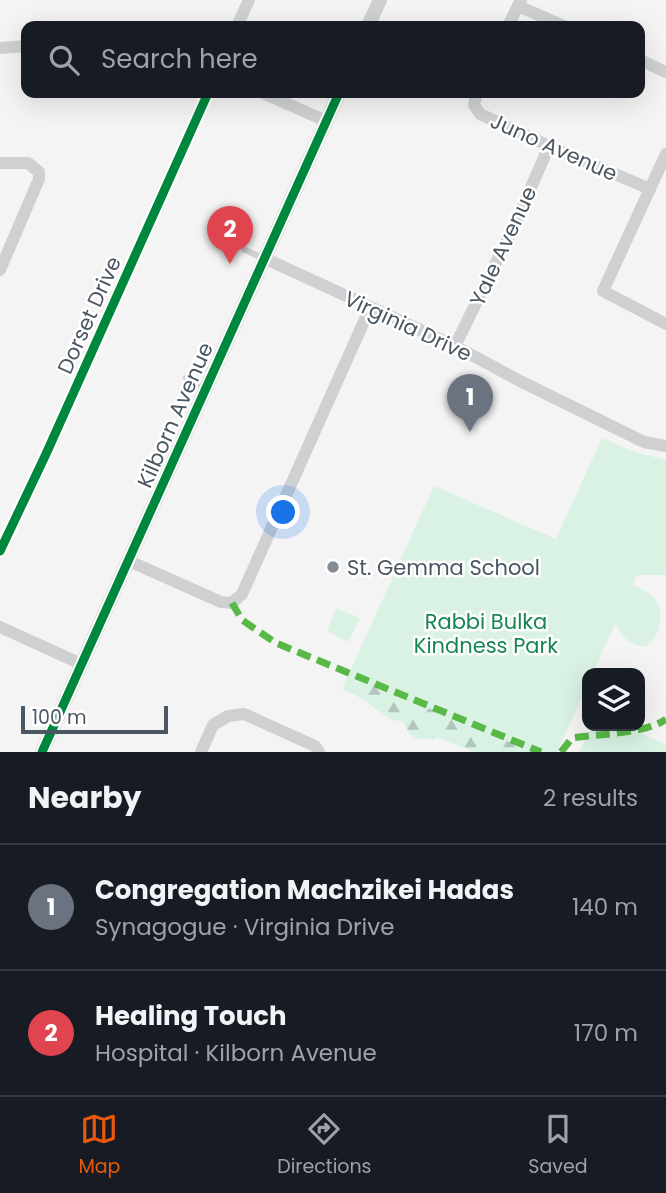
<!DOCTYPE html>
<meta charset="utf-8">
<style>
body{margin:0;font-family:Poppins,sans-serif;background:#242831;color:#f1f3f6}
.controls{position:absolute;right:21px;bottom:21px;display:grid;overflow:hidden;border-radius:14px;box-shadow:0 7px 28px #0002}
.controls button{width:63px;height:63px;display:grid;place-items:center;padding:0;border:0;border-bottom:2px solid #363941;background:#171b24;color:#f1f3f6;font:35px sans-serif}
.scale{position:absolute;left:21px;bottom:18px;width:147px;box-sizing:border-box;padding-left:7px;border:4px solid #4a5661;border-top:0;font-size:19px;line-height:24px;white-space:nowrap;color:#4a5661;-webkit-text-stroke:5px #fff;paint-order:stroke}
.you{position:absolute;left:284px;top:513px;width:24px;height:24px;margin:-18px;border:5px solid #fff;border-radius:50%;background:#1a73e8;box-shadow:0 0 0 10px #1a73e833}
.badge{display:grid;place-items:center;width:46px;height:46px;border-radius:50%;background:#ea580c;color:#fff;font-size:23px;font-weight:700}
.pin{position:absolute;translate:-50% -58px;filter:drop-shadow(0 2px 4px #0008)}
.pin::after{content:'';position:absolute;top:37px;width:24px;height:21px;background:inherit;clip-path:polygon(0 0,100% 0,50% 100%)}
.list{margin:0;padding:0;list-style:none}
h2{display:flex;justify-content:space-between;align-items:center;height:91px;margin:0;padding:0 28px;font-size:30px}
h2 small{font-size:23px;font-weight:400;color:#9ea1a6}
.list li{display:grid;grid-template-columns:46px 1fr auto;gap:21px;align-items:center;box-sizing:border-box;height:126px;padding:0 28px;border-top:2px solid #363941}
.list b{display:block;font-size:26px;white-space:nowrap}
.list p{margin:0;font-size:23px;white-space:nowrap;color:#9ea1a6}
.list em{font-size:23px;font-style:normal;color:#9ea1a6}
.icon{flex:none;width:38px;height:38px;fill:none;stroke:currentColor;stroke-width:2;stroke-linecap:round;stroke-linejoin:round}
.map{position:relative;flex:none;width:666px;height:752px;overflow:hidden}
.search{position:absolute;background:#171b24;box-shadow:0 7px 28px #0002;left:21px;right:21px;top:21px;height:77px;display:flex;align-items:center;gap:18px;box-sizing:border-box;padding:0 24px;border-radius:14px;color:#9ea1a6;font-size:26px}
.sheet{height:343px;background:#171b24}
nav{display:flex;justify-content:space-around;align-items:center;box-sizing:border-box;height:98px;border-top:2px solid #363941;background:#171b24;font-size:19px;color:#9ea1a6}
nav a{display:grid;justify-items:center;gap:4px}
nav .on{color:#ea580c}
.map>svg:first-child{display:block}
.green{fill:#d9f2e3}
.forest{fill:url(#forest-firs)}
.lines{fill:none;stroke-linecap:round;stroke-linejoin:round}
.service{stroke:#ced0d2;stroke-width:6}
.minor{stroke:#ced0d2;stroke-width:12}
.tertiary{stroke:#ced0d2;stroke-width:14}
.quiet{stroke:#58b947;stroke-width:7;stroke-dasharray:14 7;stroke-linecap:butt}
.cycleway-casing{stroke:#fff;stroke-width:13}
.cycleway{stroke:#00873e;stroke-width:9}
.poi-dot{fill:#868d94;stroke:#fff;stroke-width:2.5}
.labels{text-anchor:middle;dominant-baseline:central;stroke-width:5;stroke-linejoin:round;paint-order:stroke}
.street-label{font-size:21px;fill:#4a5661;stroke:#fff}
.poi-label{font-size:21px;fill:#4a5661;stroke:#fff;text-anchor:start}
.park-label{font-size:21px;fill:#17864f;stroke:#fff}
</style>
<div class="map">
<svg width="666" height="752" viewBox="0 0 666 752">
<defs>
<pattern id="forest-firs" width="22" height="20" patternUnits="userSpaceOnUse" patternTransform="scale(1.75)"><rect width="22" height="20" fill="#d9f2e3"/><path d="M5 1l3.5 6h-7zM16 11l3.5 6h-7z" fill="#b2c7bb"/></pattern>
</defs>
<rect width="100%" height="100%" fill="#f4f4f4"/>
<!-- green -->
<g class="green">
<path d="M 602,438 L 634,452 L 666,460 L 666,575 L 637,575 L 633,584 C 639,588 648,592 653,597 C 666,612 661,637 645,647 C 625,643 625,638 615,624 L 593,673 L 587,673 L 587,686 L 557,752 L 477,752 L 342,689 L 434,486 L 556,539 Z"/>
<polygon points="336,608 360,618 348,642 327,631"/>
<polygon points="592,726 625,726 666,745 666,752 579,752"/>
</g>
<!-- forest -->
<polygon class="forest" points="354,677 533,752 474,752 440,738 418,739 410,735 404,723 399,720 393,721 353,693 350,683"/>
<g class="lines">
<!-- service -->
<g class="service">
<polyline points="245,250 263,258"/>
<polyline points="186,378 206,387"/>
</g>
<!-- minor -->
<g class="minor">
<polyline points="518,6 564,26"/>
<polyline points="237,26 249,0"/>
<polyline points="508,26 521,0"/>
<polyline points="0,48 26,46"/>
<polyline points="640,60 666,72"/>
<polyline points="263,93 326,121"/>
<polyline points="477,93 474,105 480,114 549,146 650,189"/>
<polyline points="666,154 603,291 666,324"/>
<polyline points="0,163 28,163 39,172 39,179 0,270"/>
<polyline points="264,258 455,346 518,380 644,442 666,446"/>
<polyline points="455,346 516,222 549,146"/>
<polyline points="0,551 46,454 208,93"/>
<polyline points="129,561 221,602 232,603 242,594 370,308"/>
<polyline points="0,627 81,664"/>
<polyline points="201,752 213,725 228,716 244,714 315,746 319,752"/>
</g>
<!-- tertiary -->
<g class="tertiary">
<polyline points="368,26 380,0"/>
<polyline points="42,752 339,93"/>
</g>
<!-- quiet -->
<g class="quiet">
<polyline points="232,603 242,620 276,643 541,752"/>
<path d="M 561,752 L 572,738 C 597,734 646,734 666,719"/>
</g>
<!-- cycleway casing -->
<g class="cycleway-casing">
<g id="cycleway">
<polyline points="0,551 46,454 208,93"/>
<polyline points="42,752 339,93"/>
</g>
</g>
<!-- cycleway -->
<use href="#cycleway" class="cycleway"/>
</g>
<!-- markers -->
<circle class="poi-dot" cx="333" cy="567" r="7"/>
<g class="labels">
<!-- street labels -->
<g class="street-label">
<text transform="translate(554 147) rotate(24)">Juno Avenue</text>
<text transform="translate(503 246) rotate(-65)">Yale Avenue</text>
<text transform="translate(89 315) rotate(-66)">Dorset Drive</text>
<text transform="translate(408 326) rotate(25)">Virginia Drive</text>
<text transform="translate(175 415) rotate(-66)">Kilborn Avenue</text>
</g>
<!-- poi labels -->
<g class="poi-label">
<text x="347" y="567">St. Gemma School</text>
</g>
<!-- park labels -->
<g class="park-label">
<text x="486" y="621">Rabbi Bulka<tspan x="486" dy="24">Kindness Park</tspan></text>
</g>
</g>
</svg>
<div class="controls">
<button><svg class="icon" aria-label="layers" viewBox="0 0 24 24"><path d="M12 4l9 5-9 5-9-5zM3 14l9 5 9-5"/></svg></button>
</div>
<div class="scale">100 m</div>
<div class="you"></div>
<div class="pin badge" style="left:470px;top:432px;background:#6b7280">1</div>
<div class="pin badge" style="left:230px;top:264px;background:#e0444e">2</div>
<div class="search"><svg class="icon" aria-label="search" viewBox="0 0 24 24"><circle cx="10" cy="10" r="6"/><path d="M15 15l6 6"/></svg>Search here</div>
</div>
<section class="sheet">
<h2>Nearby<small>2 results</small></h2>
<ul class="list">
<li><span class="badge" style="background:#6b7280">1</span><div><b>Congregation Machzikei Hadas</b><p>Synagogue · Virginia Drive</p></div><em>140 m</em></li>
<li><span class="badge" style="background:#e0444e">2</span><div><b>Healing Touch</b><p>Hospital · Kilborn Avenue</p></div><em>170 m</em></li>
</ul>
</section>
<nav>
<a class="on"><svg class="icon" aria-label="map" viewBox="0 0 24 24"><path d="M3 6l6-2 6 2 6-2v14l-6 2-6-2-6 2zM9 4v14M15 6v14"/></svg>Map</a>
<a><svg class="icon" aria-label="directions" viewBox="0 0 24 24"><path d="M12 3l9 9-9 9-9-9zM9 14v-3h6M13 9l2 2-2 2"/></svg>Directions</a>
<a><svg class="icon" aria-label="saved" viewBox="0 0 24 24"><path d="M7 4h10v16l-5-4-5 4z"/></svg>Saved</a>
</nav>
